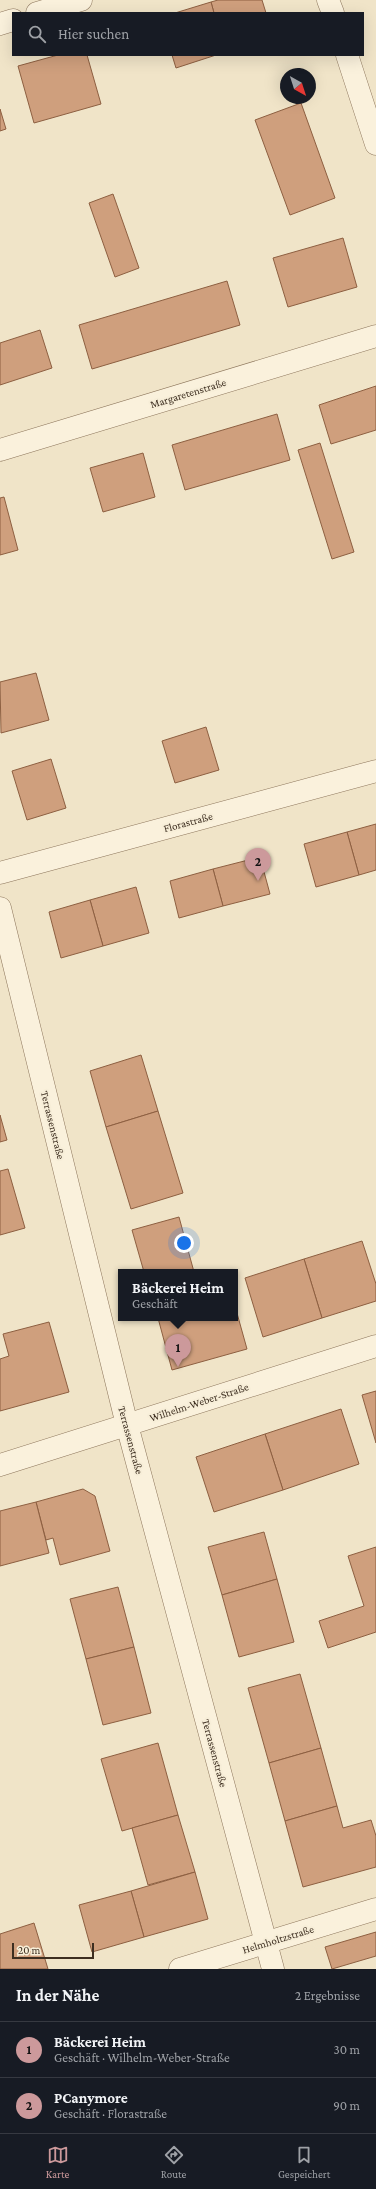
<!DOCTYPE html>
<html lang="de">
<meta charset="utf-8">
<style>
body{margin:0;font-family:"Crimson Pro",serif;background:#242831;color:#f1f3f6}
.compass{position:absolute;left:280px;top:68px;width:36px;height:36px;border-radius:50%;background:#171b24;box-shadow:0 4px 16px #0002;rotate:141deg}
.scale{position:absolute;left:12px;bottom:10px;width:82px;box-sizing:border-box;padding-left:4px;border:2px solid #3d2e20;border-top:0;font-size:11px;line-height:14px;white-space:nowrap;color:#3d2e20;-webkit-text-stroke:3px #f7eed8;paint-order:stroke}
.you{position:absolute;left:184px;top:1243px;width:14px;height:14px;margin:-10px;border:3px solid #fff;border-radius:50%;background:#1a73e8;box-shadow:0 0 0 6px #1a73e833}
.badge{display:grid;place-items:center;width:26px;height:26px;border-radius:50%;background:#cc999b;color:#111;font-size:13px;font-weight:700}
.pin{position:absolute;translate:-50% -33px;filter:drop-shadow(0 1px 2px #0008)}
.pin::after{content:'';position:absolute;top:21px;width:14px;height:12px;background:inherit;clip-path:polygon(0 0,100% 0,50% 100%)}
.popup{position:absolute;left:118px;top:1269px;width:120px;height:52px;box-sizing:border-box;display:grid;place-content:center;border-radius:0px;background:#171b24;filter:drop-shadow(0 1px 3px #0005);font-size:13px;white-space:nowrap;color:#9ea1a6}
.popup b{font-size:15px;color:#f1f3f6}
.popup::after{content:'';position:absolute;left:50%;top:100%;margin-left:-8px;border:8px solid transparent;border-top-color:#171b24}
.list{margin:0;padding:0;list-style:none}
h2{display:flex;justify-content:space-between;align-items:center;height:52px;margin:0;padding:0 16px;font-size:17px}
h2 small{font-size:13px;font-weight:400;color:#9ea1a6}
.list li{display:grid;grid-template-columns:26px 1fr auto;gap:12px;align-items:center;box-sizing:border-box;height:56px;padding:0 16px;border-top:1px solid #363941}
.list b{display:block;font-size:15px;white-space:nowrap}
.list p{margin:0;font-size:13px;white-space:nowrap;color:#9ea1a6}
.list em{font-size:13px;font-style:normal;color:#9ea1a6}
.icon{flex:none;width:22px;height:22px;fill:none;stroke:currentColor;stroke-width:2;stroke-linecap:round;stroke-linejoin:round}
.map{position:relative;flex:none;width:376px;height:1969px;overflow:hidden}
.search{position:absolute;background:#171b24;box-shadow:0 4px 16px #0002;left:12px;right:12px;top:12px;height:44px;display:flex;align-items:center;gap:10px;box-sizing:border-box;padding:0 14px;border-radius:0px;color:#9ea1a6;font-size:15px}
.sheet{height:164px;background:#171b24}
nav{display:flex;justify-content:space-around;align-items:center;box-sizing:border-box;height:56px;border-top:1px solid #363941;background:#171b24;font-size:11px;color:#9ea1a6}
nav a{display:grid;justify-items:center;gap:2px}
nav .on{color:#cc999b}
.map>svg:first-child{display:block}
.building{fill:#cf9f7d;stroke:#8d5f41}
.lines{fill:none;stroke-linecap:round;stroke-linejoin:round}
.street-casing{stroke:#8d765c;stroke-width:23}
.street{stroke:#faf1dc;stroke-width:22}
.labels{text-anchor:middle;dominant-baseline:central;stroke-width:4;stroke-linejoin:round;paint-order:stroke}
.street-label{font-size:11px;fill:#3d2e20;stroke:#f7eed8}
</style>
<div class="map">
<svg width="376" height="1969" viewBox="0 0 376 1969">
<rect width="100%" height="100%" fill="#f0e4c8"/>
<!-- building -->
<g class="building">
<polygon points="218,0 262,0 266,13 214,13 211,2"/>
<polygon points="211,2 214,13 175,13"/>
<polygon points="58,55 87,55 101,104 34,123 18,66"/>
<polygon points="172,55 216,55 176,68"/>
<polygon points="301,103 335,198 290,215 255,120"/>
<polygon points="0,109 6,129 0,131"/>
<polygon points="113,194 139,268 115,277 89,203"/>
<polygon points="343,238 357,287 288,307 273,258"/>
<polygon points="227,281 240,325 92,369 79,325"/>
<polygon points="40,330 52,368 0,385 0,343"/>
<polygon points="376,386 376,430 331,444 319,405"/>
<polygon points="277,414 290,460 185,490 172,445"/>
<polygon points="320,443 354,552 332,559 298,450"/>
<polygon points="143,453 155,497 103,512 90,468"/>
<polygon points="4,497 18,550 0,555 0,498"/>
<polygon points="36,673 49,720 1,733 0,682"/>
<polygon points="206,727 219,770 175,783 162,741"/>
<polygon points="51,759 66,808 27,820 12,771"/>
<polygon points="376,824 376,870 359,875 347,832"/>
<polygon points="347,832 359,875 316,887 304,844"/>
<polygon points="260,857 270,894 223,906 213,869"/>
<polygon points="213,869 223,906 179,918 170,881"/>
<polygon points="136,887 149,933 103,946 90,900"/>
<polygon points="90,900 103,946 61,958 49,912"/>
<polygon points="141,1055 158,1111 106,1127 90,1071"/>
<polygon points="158,1111 183,1193 131,1209 106,1127"/>
<polygon points="0,1115 7,1140 0,1142"/>
<polygon points="8,1169 25,1228 0,1235 0,1171"/>
<polygon points="179,1217 194,1272 144,1272 132,1230"/>
<polygon points="362,1241 376,1284 376,1301 322,1318 304,1259"/>
<polygon points="304,1259 322,1318 263,1337 245,1278"/>
<polygon points="235,1306 247,1349 172,1370 158,1318 235,1318"/>
<polygon points="49,1322 69,1392 0,1411 0,1359 9,1356 3,1334"/>
<polygon points="376,1391 376,1443 362,1395"/>
<polygon points="341,1409 359,1464 283,1490 265,1434"/>
<polygon points="265,1434 283,1490 214,1512 196,1457"/>
<polygon points="83,1489 95,1496 110,1551 60,1565 53,1538 46,1540 36,1502"/>
<polygon points="36,1502 49,1553 0,1566 0,1511"/>
<polygon points="264,1532 277,1579 222,1595 208,1547"/>
<polygon points="376,1547 376,1632 328,1648 319,1621 364,1606 348,1556"/>
<polygon points="277,1579 294,1642 239,1657 222,1595"/>
<polygon points="118,1587 134,1647 86,1659 70,1599"/>
<polygon points="134,1647 151,1713 103,1725 86,1659"/>
<polygon points="300,1674 321,1748 269,1763 248,1688"/>
<polygon points="158,1743 178,1815 122,1831 101,1759"/>
<polygon points="321,1748 337,1806 285,1821 269,1763"/>
<polygon points="337,1806 343,1828 371,1820 376,1836 376,1867 303,1887 285,1821"/>
<polygon points="178,1815 195,1872 148,1885 132,1828"/>
<polygon points="195,1872 208,1919 144,1937 131,1891"/>
<polygon points="131,1891 144,1937 92,1952 79,1905"/>
<polygon points="34,1923 48,1969 0,1969 0,1934"/>
<polygon points="376,1932 376,1956 332,1969 325,1947"/>
</g>
<g class="lines">
<!-- street casing -->
<g class="street-casing">
<g id="street">
<polyline points="328,0 333,13"/>
<polyline points="37,13 81,0"/>
<polyline points="0,24 13,20"/>
<polyline points="347,55 376,144"/>
<polyline points="0,450 376,336"/>
<polyline points="0,873 376,771"/>
<polyline points="0,908 127,1425 273,1969"/>
<polyline points="0,1465 376,1346"/>
<polyline points="180,1969 376,1909"/>
</g>
</g>
<!-- street -->
<use href="#street" class="street"/>
</g>
<g class="labels">
<!-- street labels -->
<g class="street-label">
<text transform="translate(188 393) rotate(-17)">Margaretenstraße</text>
<text transform="translate(188 822) rotate(-15)">Florastraße</text>
<text transform="translate(53 1125) rotate(76)">Terrassenstraße</text>
<text transform="translate(199 1402) rotate(-18)">Wilhelm-Weber-Straße</text>
<text transform="translate(131 1440) rotate(75)">Terrassenstraße</text>
<text transform="translate(215 1753) rotate(75)">Terrassenstraße</text>
<text transform="translate(278 1939) rotate(-17)">Helmholtzstraße</text>
</g>
</g>
</svg>
<svg class="compass" viewBox="-18 -18 36 36"><path d="M0-13l5 13h-10z" fill="#e53935"/><path d="M0 13l5-13h-10z" fill="#9ea1a6"/></svg>
<div class="scale">20 m</div>
<div class="you"></div>
<div class="pin badge" style="left:178px;top:1367px">1</div>
<div class="popup"><b>Bäckerei Heim</b>Geschäft</div>
<div class="pin badge" style="left:258px;top:881px">2</div>
<div class="search"><svg class="icon" aria-label="search" viewBox="0 0 24 24"><circle cx="10" cy="10" r="6"/><path d="M15 15l6 6"/></svg>Hier suchen</div>
</div>
<section class="sheet">
<h2>In der Nähe<small>2 Ergebnisse</small></h2>
<ul class="list">
<li><span class="badge">1</span><div><b>Bäckerei Heim</b><p>Geschäft · Wilhelm-Weber-Straße</p></div><em>30 m</em></li>
<li><span class="badge">2</span><div><b>PCanymore</b><p>Geschäft · Florastraße</p></div><em>90 m</em></li>
</ul>
</section>
<nav>
<a class="on"><svg class="icon" aria-label="map" viewBox="0 0 24 24"><path d="M3 6l6-2 6 2 6-2v14l-6 2-6-2-6 2zM9 4v14M15 6v14"/></svg>Karte</a>
<a><svg class="icon" aria-label="directions" viewBox="0 0 24 24"><path d="M12 3l9 9-9 9-9-9zM9 14v-3h6M13 9l2 2-2 2"/></svg>Route</a>
<a><svg class="icon" aria-label="saved" viewBox="0 0 24 24"><path d="M7 4h10v16l-5-4-5 4z"/></svg>Gespeichert</a>
</nav>
